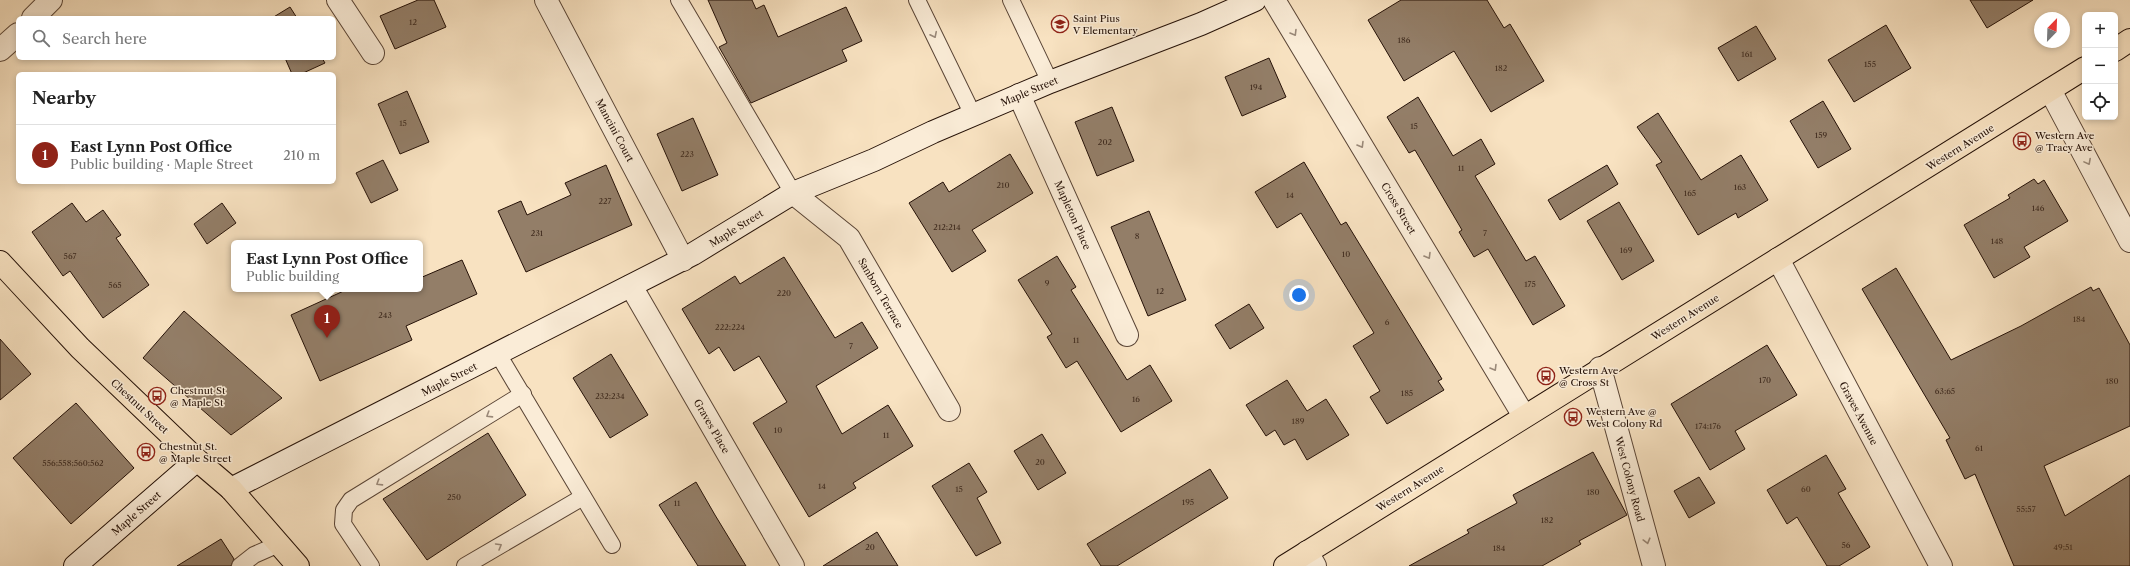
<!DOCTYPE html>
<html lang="en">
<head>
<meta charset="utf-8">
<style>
	:root { --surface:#fff; --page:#f6f6f6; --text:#222; --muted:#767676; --line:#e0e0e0; --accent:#8f2418 }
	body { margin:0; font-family:"Libre Caslon Text",serif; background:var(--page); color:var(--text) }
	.controls { position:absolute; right:12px; top:12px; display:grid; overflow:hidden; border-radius:6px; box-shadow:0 2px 6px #0003 }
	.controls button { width:36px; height:36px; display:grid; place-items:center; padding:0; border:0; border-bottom:1px solid var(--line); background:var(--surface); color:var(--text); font:20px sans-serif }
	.compass { position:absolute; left:2034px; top:12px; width:36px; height:36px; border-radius:50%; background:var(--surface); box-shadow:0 2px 6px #0003; rotate:23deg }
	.you { position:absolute; left:1299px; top:295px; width:14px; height:14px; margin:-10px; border:3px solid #fff; border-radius:50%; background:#1a73e8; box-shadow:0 0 0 6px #1a73e833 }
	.badge { display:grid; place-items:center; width:26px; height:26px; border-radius:50%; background:var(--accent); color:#fff; font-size:13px; font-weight:700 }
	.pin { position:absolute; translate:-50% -33px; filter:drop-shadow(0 1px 2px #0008) }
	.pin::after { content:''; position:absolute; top:21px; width:14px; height:12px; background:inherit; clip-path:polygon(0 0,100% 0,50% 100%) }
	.popup { position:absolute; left:231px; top:240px; width:192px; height:52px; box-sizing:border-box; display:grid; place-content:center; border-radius:6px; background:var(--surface); filter:drop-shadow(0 1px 3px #0005); font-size:13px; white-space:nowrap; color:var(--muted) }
	.popup b { font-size:15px; color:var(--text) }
	.popup::after { content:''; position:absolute; left:50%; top:100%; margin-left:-8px; border:8px solid transparent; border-top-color:var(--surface) }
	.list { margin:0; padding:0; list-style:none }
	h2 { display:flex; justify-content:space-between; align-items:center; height:52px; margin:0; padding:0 16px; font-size:17px }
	h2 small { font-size:13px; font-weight:400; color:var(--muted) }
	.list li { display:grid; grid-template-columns:26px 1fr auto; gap:12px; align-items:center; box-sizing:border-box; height:60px; padding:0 16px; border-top:1px solid var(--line) }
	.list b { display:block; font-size:15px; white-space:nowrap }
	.list p { margin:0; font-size:13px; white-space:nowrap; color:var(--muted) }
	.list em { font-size:13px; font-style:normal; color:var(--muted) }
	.icon { flex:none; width:22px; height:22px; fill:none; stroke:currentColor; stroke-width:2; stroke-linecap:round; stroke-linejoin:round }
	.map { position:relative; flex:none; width:2130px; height:566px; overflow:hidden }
	.search { position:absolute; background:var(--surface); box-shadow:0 2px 6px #0003; left:16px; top:16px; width:320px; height:44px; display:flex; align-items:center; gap:10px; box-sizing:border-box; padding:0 14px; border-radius:6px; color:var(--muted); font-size:15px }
	.panel { position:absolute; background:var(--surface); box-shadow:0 2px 6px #0003; left:16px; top:72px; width:320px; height:112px; border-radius:6px }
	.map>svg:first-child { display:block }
</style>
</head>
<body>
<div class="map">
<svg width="2130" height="566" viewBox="0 0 2130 566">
	<rect width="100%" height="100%" fill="#f8e2c1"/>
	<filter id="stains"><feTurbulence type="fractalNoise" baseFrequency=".005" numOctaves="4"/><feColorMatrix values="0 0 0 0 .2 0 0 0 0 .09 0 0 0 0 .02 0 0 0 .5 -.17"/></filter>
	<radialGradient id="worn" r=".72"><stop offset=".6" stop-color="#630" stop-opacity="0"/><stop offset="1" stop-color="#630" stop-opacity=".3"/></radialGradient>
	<!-- building -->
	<g fill="#937e68" stroke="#251107">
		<polygon points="418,0 434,0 446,27 395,49 380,16"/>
		<polygon points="708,0 752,0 756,9 764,5 778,37 846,7 862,41 842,50 847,61 751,103 719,47 727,43"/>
		<polygon points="1401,0 1487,0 1504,28 1510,24 1544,81 1491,112 1454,51 1404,81 1368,20"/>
		<polygon points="1970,0 2033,0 1987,28"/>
		<polygon points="290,7 297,18 272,18"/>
		<polygon points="1886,25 1911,68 1854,102 1828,60"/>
		<polygon points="1756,26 1776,59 1738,81 1718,48"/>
		<polygon points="285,58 322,58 325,63 301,74 292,74"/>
		<polygon points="1269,58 1286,97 1242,116 1225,77"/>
		<polygon points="407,91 429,142 400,154 378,104"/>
		<polygon points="1418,97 1453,156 1481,139 1495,164 1475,176 1526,261 1535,256 1565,306 1533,325 1488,249 1474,257 1459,232 1462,230 1415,150 1409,153 1387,117"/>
		<polygon points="1823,101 1851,149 1818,168 1790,121"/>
		<polygon points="1112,107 1134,161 1097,176 1075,122"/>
		<polygon points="1658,113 1701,180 1741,155 1768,200 1738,218 1736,213 1698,235 1656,165 1662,162 1637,127"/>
		<polygon points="693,118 718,175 682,191 657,134"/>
		<polygon points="1010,154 1033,193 972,230 986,251 952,272 909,203 943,182 949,192"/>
		<polygon points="383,160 398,190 371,203 356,173"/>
		<polygon points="1304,162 1341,225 1346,222 1442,379 1438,381 1444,390 1387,424 1370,397 1380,391 1353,346 1374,333 1301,213 1277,228 1255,192"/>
		<polygon points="606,165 632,225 526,272 498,211 521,201 527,215 571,195 565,183"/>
		<polygon points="1607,165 1618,184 1560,220 1548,200"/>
		<polygon points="2034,179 2038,184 2044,180 2068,221 2024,247 2030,257 1994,278 1964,225 2010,198 2008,195"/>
		<polygon points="1619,202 1654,261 1622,280 1587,221"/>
		<polygon points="72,203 86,222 103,210 121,235 116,238 149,285 103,318 70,271 63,276 32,232"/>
		<polygon points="222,203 236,223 207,244 194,224"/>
		<polygon points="1149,211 1186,300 1148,316 1111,227"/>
		<polygon points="1057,256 1076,287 1071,290 1127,380 1150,365 1172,401 1121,432 1077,361 1066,368 1047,337 1052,334 1018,280"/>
		<polygon points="784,257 835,338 862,322 878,348 816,386 842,434 888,405 913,446 853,483 856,488 809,517 753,423 787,402 759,356 734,371 719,347 709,354 682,309 735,276 740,284"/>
		<polygon points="462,260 477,294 406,326 412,340 320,381 291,315 348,289 420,289 420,278"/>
		<polygon points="1896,268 1951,360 2021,326 2091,287 2093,291 2099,288 2130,345 2130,426 2044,466 2065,516 2130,475 2130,566 2014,566 1975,474 1965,479 1946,440 1950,438 1862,289"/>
		<polygon points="1249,304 1264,328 1230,349 1215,325"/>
		<polygon points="184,311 282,398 231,435 143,358"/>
		<polygon points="0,339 31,374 0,400"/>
		<polygon points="1767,345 1797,395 1735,431 1745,449 1710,470 1671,404"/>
		<polygon points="611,354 648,415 610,438 573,378"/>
		<polygon points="1287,380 1307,411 1326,399 1349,435 1307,460 1295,439 1284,445 1275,430 1266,436 1246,405"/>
		<polygon points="76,403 134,468 71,524 13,458"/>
		<polygon points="488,433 526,495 427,560 383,499"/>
		<polygon points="1042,434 1066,473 1038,490 1014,451"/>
		<polygon points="1593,452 1627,515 1579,541 1581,544 1542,566 1409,566 1469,533 1467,530 1517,503 1513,495"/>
		<polygon points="1826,455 1846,489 1838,493 1870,547 1839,566 1827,566 1797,517 1787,524 1767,490"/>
		<polygon points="969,463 987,492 977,498 1001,543 976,556 932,486"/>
		<polygon points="1210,469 1228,498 1117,566 1101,566 1087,544"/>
		<polygon points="1699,477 1715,503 1689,518 1674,491"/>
		<polygon points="696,482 715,515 746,566 698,566 659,505"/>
		<polygon points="877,532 898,566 823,566"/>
		<polygon points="221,539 234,559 231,566 177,566"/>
	</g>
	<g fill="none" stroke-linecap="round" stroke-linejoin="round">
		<defs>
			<g id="lane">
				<polyline points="679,0 793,193"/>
				<polyline points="917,0 973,115"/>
				<polyline points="1011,0 1050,82"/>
				<polyline points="498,354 612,545"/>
				<polyline points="240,566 254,555 279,544"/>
				<polyline points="371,566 343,524 344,510 351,500 523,394"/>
				<polyline points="465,566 583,497"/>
			</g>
			<g id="street">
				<polyline points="338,0 373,53"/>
				<polyline points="546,0 683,260"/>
				<polyline points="1274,0 1524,416"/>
				<polyline points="33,18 51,0"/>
				<polyline points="0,50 18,34"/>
				<polyline points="2050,90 2130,241"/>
				<polyline points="1019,95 1127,335"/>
				<polyline points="793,193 849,238 949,410"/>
				<polyline points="1778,259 1941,566"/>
				<polyline points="631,286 793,566"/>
				<polyline points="1600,368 1654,566"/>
				<polyline points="1307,552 1315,566"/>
			</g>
			<g id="secondary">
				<polyline points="231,489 693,254 793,193 874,160 933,132 1050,82 1201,24 1255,0"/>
				<polyline points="75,566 197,460"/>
			</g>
			<g id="primary">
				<polyline points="2115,50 2130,40"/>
				<polyline points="0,262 80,348 197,460 231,489 298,566"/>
				<polyline points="1285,566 2085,68"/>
			</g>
		</defs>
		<!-- lane casing -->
		<use href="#lane" stroke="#5a4536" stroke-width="18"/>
		<!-- street casing -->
		<use href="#street" stroke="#5a4536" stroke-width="24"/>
		<!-- secondary casing -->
		<use href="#secondary" stroke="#251107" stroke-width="24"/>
		<!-- primary casing -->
		<use href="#primary" stroke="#251107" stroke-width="24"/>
		<!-- lane -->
		<use href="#lane" stroke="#faecd7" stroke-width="16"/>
		<!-- street -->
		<use href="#street" stroke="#faecd7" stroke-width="22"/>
		<!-- secondary -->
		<use href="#secondary" stroke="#faecd7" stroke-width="22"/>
		<!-- primary -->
		<use href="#primary" stroke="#f8e2c1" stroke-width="22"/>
	</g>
	<!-- one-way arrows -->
	<defs><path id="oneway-chevron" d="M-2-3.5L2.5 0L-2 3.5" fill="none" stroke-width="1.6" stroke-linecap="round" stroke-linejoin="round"/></defs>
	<g stroke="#9a8979">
		<use href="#oneway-chevron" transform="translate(1294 33) rotate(59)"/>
		<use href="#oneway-chevron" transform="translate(934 35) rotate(64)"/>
		<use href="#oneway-chevron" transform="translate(1361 145) rotate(59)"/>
		<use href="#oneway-chevron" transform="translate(2088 162) rotate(62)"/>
		<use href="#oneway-chevron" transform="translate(1428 256) rotate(59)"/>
		<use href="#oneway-chevron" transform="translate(1494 368) rotate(59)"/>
		<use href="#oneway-chevron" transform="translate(489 415) rotate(148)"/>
		<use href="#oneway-chevron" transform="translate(379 483) rotate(148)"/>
		<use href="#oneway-chevron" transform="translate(1647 541) rotate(75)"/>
		<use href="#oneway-chevron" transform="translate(499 546) rotate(-30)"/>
	</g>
	<!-- icons -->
	<defs>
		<symbol id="school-ring" viewBox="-11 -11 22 22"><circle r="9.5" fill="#faecd7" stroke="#8f2418" stroke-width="1.5"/><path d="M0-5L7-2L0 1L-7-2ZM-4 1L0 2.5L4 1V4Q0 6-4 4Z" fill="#8f2418"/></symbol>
		<symbol id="bus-ring" viewBox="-11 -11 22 22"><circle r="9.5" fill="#faecd7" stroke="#8f2418" stroke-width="1.5"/><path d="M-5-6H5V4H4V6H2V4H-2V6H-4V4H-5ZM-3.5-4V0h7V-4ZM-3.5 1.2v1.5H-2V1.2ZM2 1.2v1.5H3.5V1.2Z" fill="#8f2418"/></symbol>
	</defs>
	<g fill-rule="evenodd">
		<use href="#school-ring" x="1050" y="14" width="20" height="20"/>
		<use href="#bus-ring" x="2012" y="131" width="20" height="20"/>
		<use href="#bus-ring" x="1536" y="366" width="20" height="20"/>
		<use href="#bus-ring" x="147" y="386" width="20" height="20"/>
		<use href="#bus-ring" x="1563" y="407" width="20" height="20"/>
		<use href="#bus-ring" x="136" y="442" width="20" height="20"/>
	</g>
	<g text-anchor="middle" stroke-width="3" stroke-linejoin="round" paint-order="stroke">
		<!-- number labels -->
		<g font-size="8" fill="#402c1f">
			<text x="413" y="25">12</text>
			<text x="1404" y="43">186</text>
			<text x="1747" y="57">161</text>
			<text x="1870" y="67">155</text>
			<text x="1501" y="71">182</text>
			<text x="1256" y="90">194</text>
			<text x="403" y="126">15</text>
			<text x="1414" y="129">15</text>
			<text x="1821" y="138">159</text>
			<text x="1105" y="145">202</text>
			<text x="687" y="157">223</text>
			<text x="1461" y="171">11</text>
			<text x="1003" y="188">210</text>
			<text x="1740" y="190">163</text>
			<text x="1690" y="196">165</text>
			<text x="1290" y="198">14</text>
			<text x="605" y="204">227</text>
			<text x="2038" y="211">146</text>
			<text x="947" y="230">212;214</text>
			<text x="537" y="236">231</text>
			<text x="1485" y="236">7</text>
			<text x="1137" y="239">8</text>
			<text x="1997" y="244">148</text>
			<text x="1626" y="253">169</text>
			<text x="1346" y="257">10</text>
			<text x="70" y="259">567</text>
			<text x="1047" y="286">9</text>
			<text x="1530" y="287">175</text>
			<text x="115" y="288">565</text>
			<text x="1160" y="294">12</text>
			<text x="784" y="296">220</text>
			<text x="385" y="318">243</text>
			<text x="2079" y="322">184</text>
			<text x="1387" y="325">6</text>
			<text x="730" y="330">222;224</text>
			<text x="1076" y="343">11</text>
			<text x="851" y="349">7</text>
			<text x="1765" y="383">170</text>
			<text x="2112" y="384">180</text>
			<text x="1945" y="394">63;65</text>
			<text x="1407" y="396">185</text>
			<text x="610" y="399">232;234</text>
			<text x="1136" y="402">16</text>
			<text x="1298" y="424">189</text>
			<text x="1708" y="429">174;176</text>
			<text x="778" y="433">10</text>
			<text x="886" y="438">11</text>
			<text x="1979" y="451">61</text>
			<text x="1040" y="465">20</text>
			<text x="73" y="466">556;558;560;562</text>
			<text x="822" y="489">14</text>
			<text x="959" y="492">15</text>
			<text x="1806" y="492">60</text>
			<text x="1593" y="495">180</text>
			<text x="454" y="500">250</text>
			<text x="1188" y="505">195</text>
			<text x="677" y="506">11</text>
			<text x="2026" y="512">55;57</text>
			<text x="1547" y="523">182</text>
			<text x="1846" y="548">56</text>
			<text x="870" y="550">20</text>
			<text x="2063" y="550">49;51</text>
			<text x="1499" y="551">184</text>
		</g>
		<!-- poi labels -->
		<g font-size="10" fill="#251107" stroke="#faecd7" text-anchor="start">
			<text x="1073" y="22">Saint Pius<tspan x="1073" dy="12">V Elementary</tspan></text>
			<text x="2035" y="139">Western Ave<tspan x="2035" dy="12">@ Tracy Ave</tspan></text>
			<text x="1559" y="374">Western Ave<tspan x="1559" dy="12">@ Cross St</tspan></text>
			<text x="170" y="394">Chestnut St<tspan x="170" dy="12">@ Maple St</tspan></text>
			<text x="1586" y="415">Western Ave @<tspan x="1586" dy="12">West Colony Rd</tspan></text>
			<text x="159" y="450">Chestnut St.<tspan x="159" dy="12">@ Maple Street</tspan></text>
		</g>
		<!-- street labels -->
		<g font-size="10" fill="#251107" stroke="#faecd7">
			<text transform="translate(1029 91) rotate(-23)" y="4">Maple Street</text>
			<text transform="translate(615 130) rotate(62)" y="4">Mancini Court</text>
			<text transform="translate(1960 147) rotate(-32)" y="4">Western Avenue</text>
			<text transform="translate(1399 208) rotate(59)" y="4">Cross Street</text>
			<text transform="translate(1073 215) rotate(66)" y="4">Mapleton Place</text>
			<text transform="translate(736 228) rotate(-32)" y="4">Maple Street</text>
			<text transform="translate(881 293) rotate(60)" y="4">Sanborn Terrace</text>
			<text transform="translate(1685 317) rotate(-32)" y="4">Western Avenue</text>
			<text transform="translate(449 379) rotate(-27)" y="4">Maple Street</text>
			<text transform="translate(140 406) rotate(43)" y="4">Chestnut Street</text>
			<text transform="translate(1859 413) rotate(62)" y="4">Graves Avenue</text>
			<text transform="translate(712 426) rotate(60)" y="4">Graves Place</text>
			<text transform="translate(1630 479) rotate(75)" y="4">West Colony Road</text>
			<text transform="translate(1410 488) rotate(-32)" y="4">Western Avenue</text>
			<text transform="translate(136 513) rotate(-41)" y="4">Maple Street</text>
		</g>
	</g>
	<rect width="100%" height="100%" filter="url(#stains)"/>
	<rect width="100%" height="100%" fill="url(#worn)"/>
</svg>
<div class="controls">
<button>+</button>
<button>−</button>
<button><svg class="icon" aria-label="locate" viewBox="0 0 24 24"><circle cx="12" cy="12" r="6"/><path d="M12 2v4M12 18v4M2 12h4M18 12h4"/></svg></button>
</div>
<svg class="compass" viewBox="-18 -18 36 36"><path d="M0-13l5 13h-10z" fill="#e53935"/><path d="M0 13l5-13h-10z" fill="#767676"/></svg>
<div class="you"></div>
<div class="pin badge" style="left:327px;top:338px">1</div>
<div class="popup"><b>East Lynn Post Office</b>Public building</div>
<div class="search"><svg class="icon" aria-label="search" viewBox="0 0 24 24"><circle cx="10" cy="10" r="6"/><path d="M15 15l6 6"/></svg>Search here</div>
<section class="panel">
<h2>Nearby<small></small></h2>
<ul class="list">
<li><span class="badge">1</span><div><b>East Lynn Post Office</b><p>Public building · Maple Street</p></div><em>210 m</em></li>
</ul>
</section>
</div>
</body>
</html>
